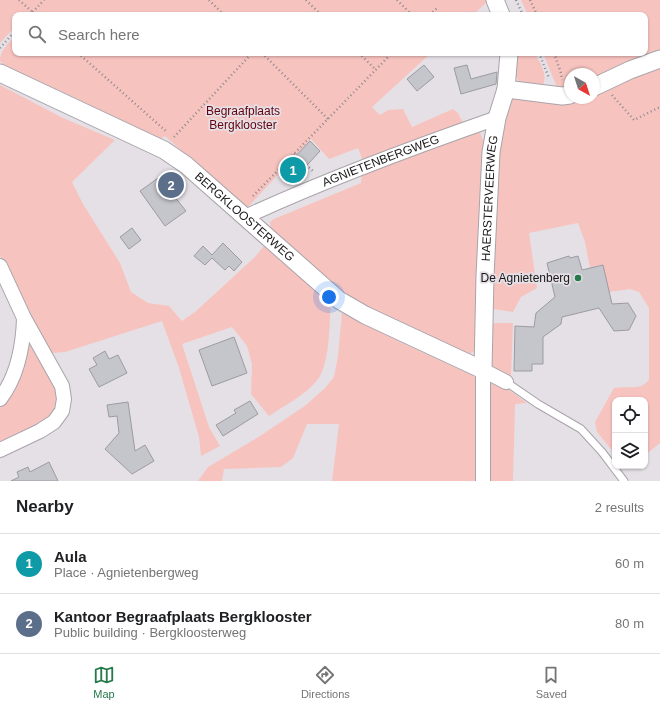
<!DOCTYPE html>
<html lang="en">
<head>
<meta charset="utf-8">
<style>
	:root { --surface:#fff; --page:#f2f2f2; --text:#202124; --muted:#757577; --line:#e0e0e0; --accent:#25794b }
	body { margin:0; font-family:Arial,sans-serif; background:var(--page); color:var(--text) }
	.controls { position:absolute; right:12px; bottom:12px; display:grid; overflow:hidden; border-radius:8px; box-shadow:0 1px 3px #0004 }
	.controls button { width:36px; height:36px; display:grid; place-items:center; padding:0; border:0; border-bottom:1px solid var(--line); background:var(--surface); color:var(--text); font:20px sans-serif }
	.compass { position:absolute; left:564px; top:68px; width:36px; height:36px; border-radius:50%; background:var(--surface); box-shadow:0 1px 3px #0004; rotate:141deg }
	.you { position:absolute; left:329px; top:297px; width:14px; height:14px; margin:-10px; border:3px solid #fff; border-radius:50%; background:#1a73e8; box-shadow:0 0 0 6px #1a73e833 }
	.badge { display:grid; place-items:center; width:26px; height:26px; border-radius:50%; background:var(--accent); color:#fff; font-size:13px; font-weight:700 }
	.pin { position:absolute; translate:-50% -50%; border:2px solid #fff; box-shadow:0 1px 4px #0006 }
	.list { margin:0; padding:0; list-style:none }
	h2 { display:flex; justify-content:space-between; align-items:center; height:52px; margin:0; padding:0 16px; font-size:17px }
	h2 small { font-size:13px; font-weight:400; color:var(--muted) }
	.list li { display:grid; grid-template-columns:26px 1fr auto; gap:12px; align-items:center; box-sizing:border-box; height:60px; padding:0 16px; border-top:1px solid var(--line) }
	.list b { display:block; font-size:15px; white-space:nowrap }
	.list p { margin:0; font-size:13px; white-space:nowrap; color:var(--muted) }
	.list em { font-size:13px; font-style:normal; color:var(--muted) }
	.icon { flex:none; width:22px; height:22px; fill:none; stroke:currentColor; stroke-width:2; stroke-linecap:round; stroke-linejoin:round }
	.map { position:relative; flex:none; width:660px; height:481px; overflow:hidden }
	.search { position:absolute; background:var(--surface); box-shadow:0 1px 3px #0004; left:12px; right:12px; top:12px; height:44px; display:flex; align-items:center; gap:10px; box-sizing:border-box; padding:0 14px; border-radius:8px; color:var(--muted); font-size:15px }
	.sheet { height:172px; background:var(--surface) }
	nav { display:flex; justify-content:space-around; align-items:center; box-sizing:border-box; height:56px; border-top:1px solid var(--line); background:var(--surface); font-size:11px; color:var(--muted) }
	nav a { display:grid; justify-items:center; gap:2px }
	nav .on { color:var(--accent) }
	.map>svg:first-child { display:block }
</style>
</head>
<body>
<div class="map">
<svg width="660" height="481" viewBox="0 0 660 481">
	<rect width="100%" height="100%" fill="#e5e0e6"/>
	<!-- green -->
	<g fill="#f7c3bf">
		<polygon points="0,0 488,0 488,1 473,15 31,15 28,13 26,15 15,15 15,27 0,43"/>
		<polygon points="521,0 660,0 660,51 594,79 594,74 570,74 570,88 559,89 556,85 543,53 645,53 645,15 528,15"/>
		<path d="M 15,36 L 15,53 L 431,53 L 372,107 L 380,115 L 388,110 L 403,109 L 412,127 L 453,109 L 458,113 L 463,123 L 363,161 L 358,148 L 329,159 L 311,139 L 248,207 L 239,202 L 165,136 L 159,140 L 78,99 L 4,66 L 0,61 C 0,50 8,44 15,36 Z"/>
		<path d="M 513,53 L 535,53 C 540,64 549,75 542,87 C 538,87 530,88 526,86 C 514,82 512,64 513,53 Z"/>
		<path d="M 660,65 L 660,443 L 645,455 L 645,400 L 615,400 L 615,454 L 597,432 L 595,422 L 614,388 C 627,385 642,392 649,379 L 649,308 L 639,292 L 630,289 L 609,292 L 599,265 L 590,268 L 585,242 L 578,223 L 529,233 L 537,288 L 521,297 L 513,312 L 493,309 L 489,304 L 495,177 L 508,101 L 516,96 L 577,99 L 580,98 L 594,98 L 594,92 Z"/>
		<path d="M 0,85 L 63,118 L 115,140 L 72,182 L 83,204 L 120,263 L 131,292 L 148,303 L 169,306 L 182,321 L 195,312 L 255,257 L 264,246 L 331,304 C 329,324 330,363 318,379 C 306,395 285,405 269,416 L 251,394 L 252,364 L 247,346 L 232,327 L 182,344 L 209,427 L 220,446 L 201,456 L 199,437 L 179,368 L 162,321 L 65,352 L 51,353 L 26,308 L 0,256 Z"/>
		<polygon points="475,131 480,133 485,145 477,350 465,356 347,297 271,231 270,222 274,219 361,183 362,172"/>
		<polygon points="342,313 398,341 478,378 478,481 332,481 339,424 307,424 293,458 281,467 224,469 222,481 198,481 208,467 260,436 306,405 325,388 334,377 338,356"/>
		<polygon points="496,323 513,323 511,378 489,365 492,324"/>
		<polygon points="29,341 54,380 59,405 46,423 0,446 0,408 3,405"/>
		<path d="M 491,384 C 503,383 518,397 527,403 L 515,404 L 513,481 L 488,481 L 488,387 Z"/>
	</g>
	<!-- building -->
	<g fill="#c5c5cc" stroke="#9b9ba2">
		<polygon points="424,65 434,77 417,91 407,79"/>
		<polygon points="467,65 471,79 497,72 496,84 461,94 454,68"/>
		<polygon points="310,141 320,151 296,177 287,165"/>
		<polygon points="168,171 182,191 174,196 186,211 165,226 140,191"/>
		<polygon points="132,228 141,240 129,249 120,237"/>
		<polygon points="223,243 242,262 234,271 229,266 225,270 212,258 205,265 194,256 203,246 212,255"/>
		<polygon points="569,256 570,258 578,256 582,270 603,265 612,304 628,303 636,316 629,330 614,331 599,308 562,317 561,324 543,337 543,364 532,364 532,371 514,371 515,326 534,327 536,313 555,297 547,263"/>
		<polygon points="234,337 247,373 212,386 199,350"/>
		<polygon points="105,351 109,359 118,355 127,373 99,387 89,369 97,365 93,358"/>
		<polygon points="250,401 258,414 223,436 216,425 236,413 234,410"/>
		<polygon points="128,402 135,451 145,445 154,461 132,474 105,449 119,433 117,416 109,417 107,405"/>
		<polygon points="49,462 58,481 11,481 19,477 17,472 28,467 30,472"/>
	</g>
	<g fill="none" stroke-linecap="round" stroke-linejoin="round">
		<defs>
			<polyline id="service" points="506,382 538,404 581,429 602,452 624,481"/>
			<g id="minor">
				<path id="s1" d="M 245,217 C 327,179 411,148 497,118"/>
				<polyline points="0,266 24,318 62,386 64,399 62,411 54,422 40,431 0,450"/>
				<path d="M 0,399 C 17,377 23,346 24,319"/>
				<polyline points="483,481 483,370 506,382"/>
			</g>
			<g id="tertiary">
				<polyline points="495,0 501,15"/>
				<path id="s2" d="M 0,73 L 164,150 L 186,165 L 339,300 L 365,315 L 483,370 L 485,276 L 491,152 L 497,118 L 506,89 L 509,53"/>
				<polyline points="594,87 630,70 660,59"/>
				<polyline points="506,89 562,96 570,95"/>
			</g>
		</defs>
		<!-- service casing -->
		<use href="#service" stroke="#a8a4aa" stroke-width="9"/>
		<!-- minor casing -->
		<use href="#minor" stroke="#a8a4aa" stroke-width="16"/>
		<!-- tertiary casing -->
		<use href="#tertiary" stroke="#a8a4aa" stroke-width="19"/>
		<!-- path -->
		<g stroke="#8e8a8f" stroke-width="2.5" stroke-dasharray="1 3" stroke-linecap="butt">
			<polyline points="19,0 36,15"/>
			<polyline points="209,0 224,15"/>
			<polyline points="306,0 321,15"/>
			<polyline points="397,0 412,15"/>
			<polyline points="516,0 523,15"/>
			<polyline points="530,0 537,15"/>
			<polyline points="30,15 44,0"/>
			<polyline points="430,15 438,7"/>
			<polyline points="0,48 15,31"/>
			<polyline points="78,53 167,132"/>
			<polyline points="262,53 328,119"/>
			<polyline points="359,53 376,70"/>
			<polyline points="539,53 549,78"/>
			<polyline points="554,53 561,73 562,80"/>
			<polyline points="612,95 634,120 660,107"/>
			<polyline points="174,137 252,53"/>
			<polyline points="294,154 313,171"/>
			<polyline points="253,196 392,53"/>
		</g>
		<!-- service -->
		<use href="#service" stroke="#fff" stroke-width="7"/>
		<!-- minor -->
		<use href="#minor" stroke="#fff" stroke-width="14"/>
		<!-- tertiary -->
		<use href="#tertiary" stroke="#fff" stroke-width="17"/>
	</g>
	<!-- markers -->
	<circle fill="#25794b" stroke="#e5e0e6" stroke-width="1.5" cx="578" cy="278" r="4"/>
	<g text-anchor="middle" stroke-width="3.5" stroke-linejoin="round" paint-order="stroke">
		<!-- park labels -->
		<g font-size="12" fill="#63020e" stroke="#e5e0e6">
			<text x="243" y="115">Begraafplaats<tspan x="243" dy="14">Bergklooster</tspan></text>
		</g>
		<!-- street labels -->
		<g font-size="12" fill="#1a181a" stroke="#e5e0e6">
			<text dy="4" stroke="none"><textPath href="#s1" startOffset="147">AGNIETENBERGWEG</textPath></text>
			<text dy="4" stroke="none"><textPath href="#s2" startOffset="744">HAERSTERVEERWEG</textPath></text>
			<text dy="4" stroke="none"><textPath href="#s2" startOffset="286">BERGKLOOSTERWEG</textPath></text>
		</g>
		<!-- poi labels -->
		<g font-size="12" fill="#1a181a" stroke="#e5e0e6" text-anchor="end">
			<text x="570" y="282">De Agnietenberg</text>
		</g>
	</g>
</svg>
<div class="controls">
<button><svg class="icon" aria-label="locate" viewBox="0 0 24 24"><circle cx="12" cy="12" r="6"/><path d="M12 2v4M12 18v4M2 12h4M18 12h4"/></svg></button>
<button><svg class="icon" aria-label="layers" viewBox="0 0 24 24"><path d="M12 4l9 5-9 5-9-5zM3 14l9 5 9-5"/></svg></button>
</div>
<svg class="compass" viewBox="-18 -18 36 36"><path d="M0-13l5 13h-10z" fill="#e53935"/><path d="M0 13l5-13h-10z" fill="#757577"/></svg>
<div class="you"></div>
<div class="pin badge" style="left:293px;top:170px;background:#0f9aa8">1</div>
<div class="pin badge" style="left:171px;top:185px;background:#5c6f8a">2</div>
<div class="search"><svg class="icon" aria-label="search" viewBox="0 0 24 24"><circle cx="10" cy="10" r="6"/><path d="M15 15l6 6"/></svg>Search here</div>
</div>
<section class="sheet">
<h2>Nearby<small>2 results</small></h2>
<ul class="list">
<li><span class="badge" style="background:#0f9aa8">1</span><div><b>Aula</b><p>Place · Agnietenbergweg</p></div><em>60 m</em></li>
<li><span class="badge" style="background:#5c6f8a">2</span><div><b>Kantoor Begraafplaats Bergklooster</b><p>Public building · Bergkloosterweg</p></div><em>80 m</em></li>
</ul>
</section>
<nav>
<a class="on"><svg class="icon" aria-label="map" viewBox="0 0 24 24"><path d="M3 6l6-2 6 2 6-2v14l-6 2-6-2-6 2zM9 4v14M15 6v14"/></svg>Map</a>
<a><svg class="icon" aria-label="directions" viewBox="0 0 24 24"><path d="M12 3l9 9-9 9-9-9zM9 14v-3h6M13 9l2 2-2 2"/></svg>Directions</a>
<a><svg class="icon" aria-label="saved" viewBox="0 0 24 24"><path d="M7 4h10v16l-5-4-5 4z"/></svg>Saved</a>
</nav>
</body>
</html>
